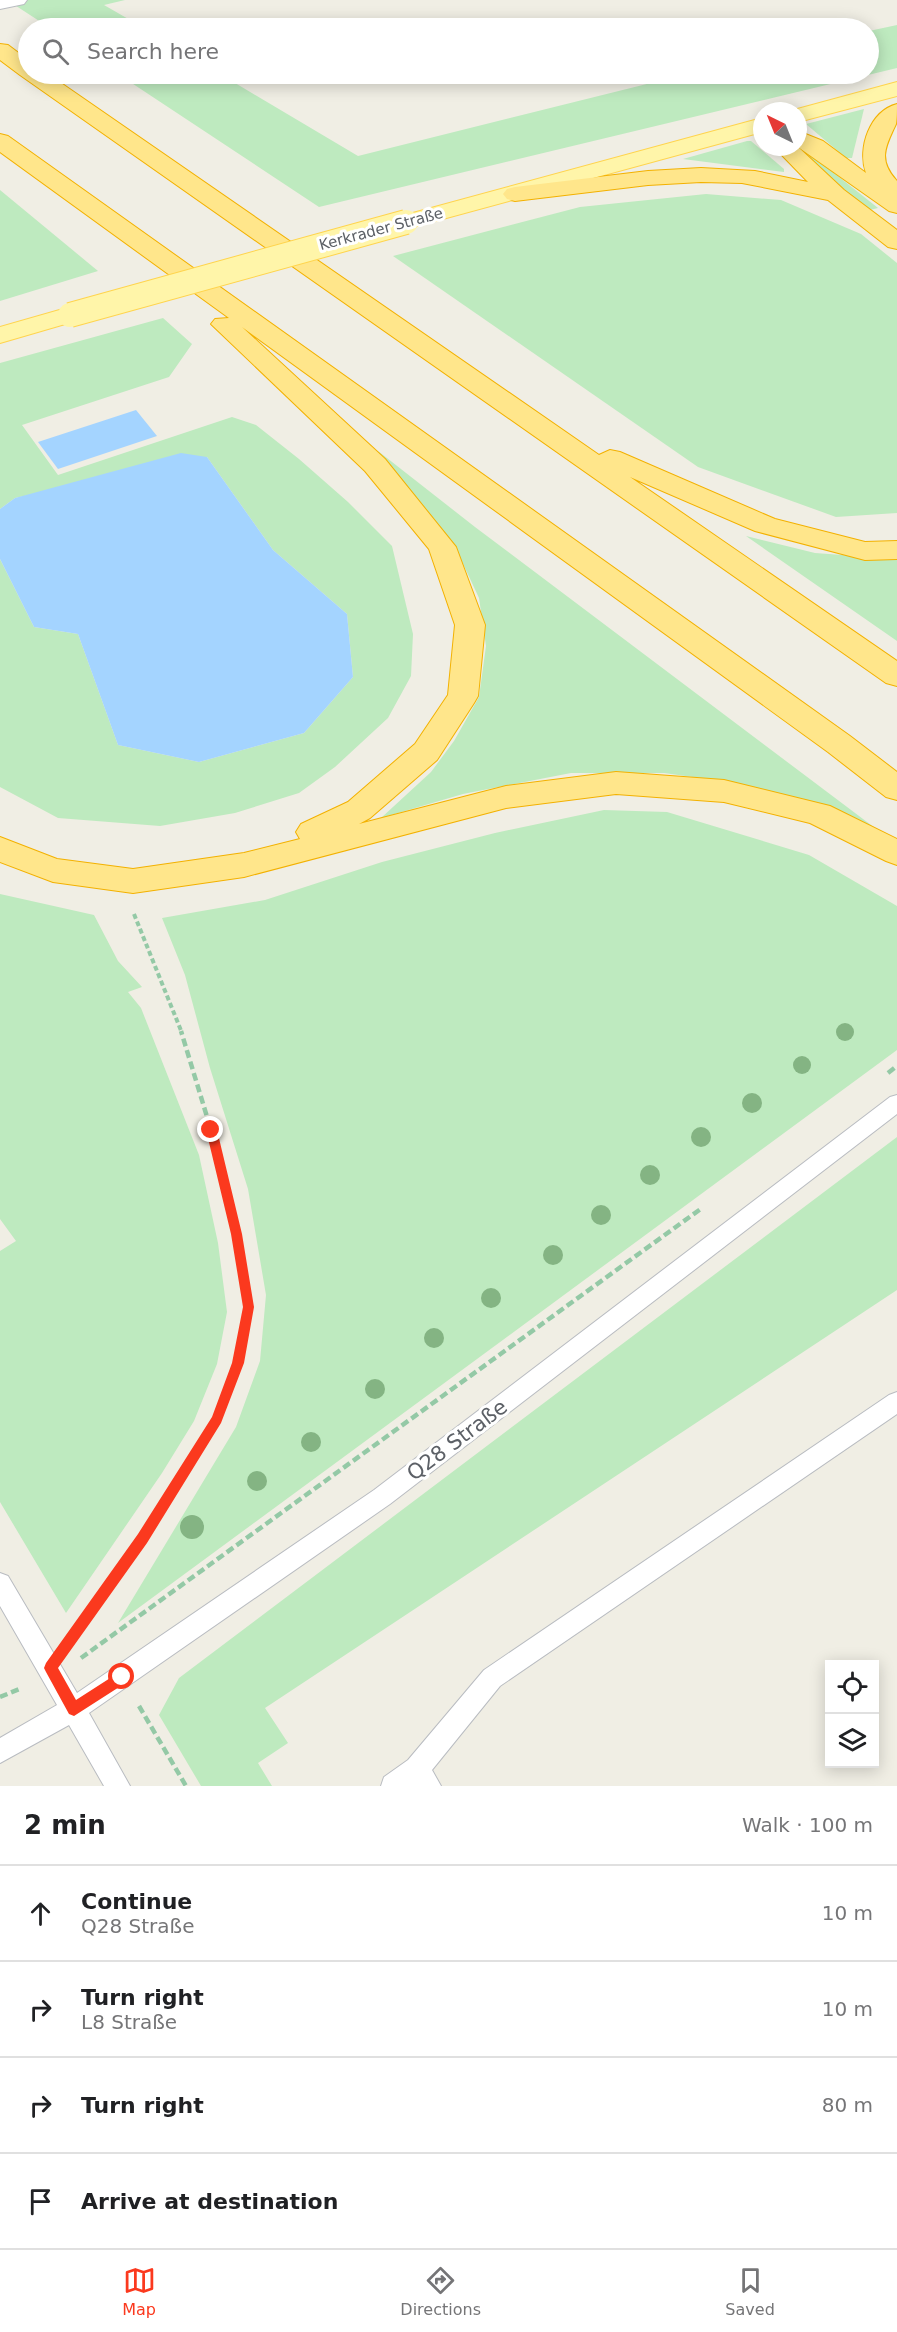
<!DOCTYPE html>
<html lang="en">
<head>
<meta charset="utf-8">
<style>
	:root { --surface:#fff; --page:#f2f2f2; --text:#202124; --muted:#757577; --line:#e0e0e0; --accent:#fb391e }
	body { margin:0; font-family:"DejaVu Sans",sans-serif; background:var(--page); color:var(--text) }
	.controls { position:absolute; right:18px; bottom:18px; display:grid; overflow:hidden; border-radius:0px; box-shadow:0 3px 15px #0003 }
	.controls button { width:54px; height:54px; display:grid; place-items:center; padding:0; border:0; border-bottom:2px solid var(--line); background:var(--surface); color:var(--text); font:30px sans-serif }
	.compass { position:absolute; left:753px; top:102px; width:54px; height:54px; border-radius:50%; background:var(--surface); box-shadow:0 3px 15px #0003; rotate:317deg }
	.stop { position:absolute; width:18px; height:18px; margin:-14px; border:4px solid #fb391e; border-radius:50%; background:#fff }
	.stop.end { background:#fb391e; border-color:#fff; box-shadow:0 2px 6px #0008 }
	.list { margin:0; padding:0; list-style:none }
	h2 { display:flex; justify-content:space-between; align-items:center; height:78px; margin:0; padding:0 24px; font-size:26px }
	h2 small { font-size:20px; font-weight:400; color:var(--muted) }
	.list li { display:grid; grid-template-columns:39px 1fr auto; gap:18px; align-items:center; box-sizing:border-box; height:96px; padding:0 24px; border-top:2px solid var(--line) }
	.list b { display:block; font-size:22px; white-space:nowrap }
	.list p { margin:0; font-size:20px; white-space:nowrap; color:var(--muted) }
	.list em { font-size:20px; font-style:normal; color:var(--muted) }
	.icon { flex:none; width:33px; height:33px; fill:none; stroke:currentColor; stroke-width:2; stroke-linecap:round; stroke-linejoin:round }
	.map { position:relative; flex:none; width:897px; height:1786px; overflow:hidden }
	.search { position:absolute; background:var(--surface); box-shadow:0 3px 15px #0003; left:18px; right:18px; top:18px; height:66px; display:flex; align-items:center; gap:15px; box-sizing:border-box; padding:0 21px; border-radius:33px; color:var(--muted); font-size:22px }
	.sheet { height:462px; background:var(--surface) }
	nav { display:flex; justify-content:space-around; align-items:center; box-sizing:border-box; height:84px; border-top:2px solid var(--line); background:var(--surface); font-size:16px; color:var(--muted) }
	nav a { display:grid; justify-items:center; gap:3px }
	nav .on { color:var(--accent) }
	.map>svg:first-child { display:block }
</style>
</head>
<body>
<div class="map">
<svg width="897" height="1786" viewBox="0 0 897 1786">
	<rect width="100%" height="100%" fill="#f0eee4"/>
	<!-- green -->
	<g fill="#beeabf">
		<polygon points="7,0 125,0 104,5 144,28 50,28"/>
		<polygon points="897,25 897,68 319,207 118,74 220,74 358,156 687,74 868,74 869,31"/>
		<polygon points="864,109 852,158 846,158 806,124"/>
		<polygon points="747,141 751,141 784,169 784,172 683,159"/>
		<polygon points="801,149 809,153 878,208 870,210 839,188 797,150"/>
		<polygon points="0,190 98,271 0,301"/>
		<polygon points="706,194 781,200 861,234 897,263 897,513 836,517 698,467 393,256 580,207"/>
		<polygon points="163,318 192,344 169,377 22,425 58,475 232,417 256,425 299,459 348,502 392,546 413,634 411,676 388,718 335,767 299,793 235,813 160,826 58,818 0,787 0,559 34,627 78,634 118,745 199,762 304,733 353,677 347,614 273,550 207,457 15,498 0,509 0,363"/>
		<polygon points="378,451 475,527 875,828 721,781 664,773 571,773 463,794 381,818 431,772 454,741 479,697 486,646 479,598 458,553 383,463"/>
		<polygon points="746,536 815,553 897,559 897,641"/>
		<polygon points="604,810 667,812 809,855 897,906 897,1050 118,1623 236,1427 260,1361 266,1295 248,1189 210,1068 185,975 162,918 265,900 382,862 495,833"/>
		<polygon points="0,894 94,915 118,961 142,987 128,992 141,1008 199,1155 218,1243 227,1312 217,1364 194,1421 162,1473 66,1613 0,1502 0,1251 16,1241 0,1219"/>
		<polygon points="897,1137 897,1290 265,1708 288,1743 258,1763 272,1786 201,1786 159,1715 179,1678"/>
	</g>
	<!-- water -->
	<g fill="#a4d4ff">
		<polygon points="136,410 157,436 58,469 38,442"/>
		<polygon points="181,453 207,457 273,550 347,614 353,677 304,733 199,762 118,745 78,634 34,627 0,559 0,509 15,498"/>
	</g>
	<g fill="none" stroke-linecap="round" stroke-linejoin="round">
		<defs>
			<g id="service">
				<polygon points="897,1095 897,1114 390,1504 89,1713 130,1786 104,1786 69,1725 0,1763 0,1738 57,1705 0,1606 0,1573 8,1576 77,1693 374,1490 890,1097"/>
				<polygon points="897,1392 897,1414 500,1686 432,1770 441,1786 381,1786 384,1777 408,1760 484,1670 889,1395"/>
			</g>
			<polygon id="minor" points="0,0 27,0 24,4 0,9"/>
			<g id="primary">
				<polygon points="897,82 897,96 798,122 798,111 790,111"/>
				<polygon points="762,118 762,132 406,229 398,227 394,222 398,217"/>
				<polygon points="70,307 79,310 83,315 79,320 0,343 0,327"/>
			</g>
			<g id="motorway">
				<polygon points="0,44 8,45 28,60 28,74 48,74 599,455 610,450 620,452 775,519 865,542 897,541 897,559 865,560 755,531 630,477 897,661 897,686 886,683 20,75 0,60"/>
				<path d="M 897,104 C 897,110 897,119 896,124 C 886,146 877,159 897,181 L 897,213 L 889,211 L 798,147 L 798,131 L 823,141 L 866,173 C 857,148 870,111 897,104 Z"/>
				<polygon points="0,134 8,136 850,736 897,772 897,800 886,797 828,752 242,327 385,459 456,547 485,625 478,696 474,703 437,760 370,818 359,824 506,786 616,772 724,780 830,806 897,839 897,865 886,861 810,823 724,802 616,794 506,808 244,877 133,893 53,882 0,862 0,837 57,859 133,869 244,853 300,839 296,832 301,824 348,802 415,744 448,695 455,625 429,549 365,471 211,324 215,319 229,318 0,152"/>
				<polygon points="774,147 798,147 844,190 897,230 897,249 888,247 828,200 742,183 701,182 648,185 515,201 507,199 503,194 507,189 515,187 648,171 701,168 755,171 808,182"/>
			</g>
		</defs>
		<!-- service casing -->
		<use href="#service" stroke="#b9bcc1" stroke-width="2"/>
		<!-- minor casing -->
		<use href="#minor" stroke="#b9bcc1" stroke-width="2"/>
		<!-- primary casing -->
		<use href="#primary" stroke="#ffd44d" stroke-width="2"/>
		<!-- motorway casing -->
		<use href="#motorway" stroke="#f3b100" stroke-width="2"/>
		<!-- path-far1 -->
		<polyline stroke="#94c9a6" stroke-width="4" stroke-dasharray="5 3" stroke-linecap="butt" points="134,914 182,1033"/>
		<!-- path -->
		<g stroke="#94c9a6" stroke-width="4.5" stroke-dasharray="8 4" stroke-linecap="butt">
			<polyline points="888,1073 897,1066"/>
			<polyline points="72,1638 142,1539 217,1420 238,1363 248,1307 236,1234 211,1130 181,1031"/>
			<polyline points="81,1658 702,1208"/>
			<polyline points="0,1697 22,1688"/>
			<polyline points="139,1706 186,1786"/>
		</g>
		<!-- service -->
		<use href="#service" fill="#fff" fill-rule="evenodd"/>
		<!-- minor -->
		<use href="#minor" fill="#fff" fill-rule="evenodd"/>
		<!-- primary -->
		<use href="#primary" fill="#fff5a9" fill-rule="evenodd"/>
		<!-- motorway -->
		<use href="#motorway" fill="#ffe68b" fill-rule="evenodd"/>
		<defs>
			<polyline id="primary-bridge" points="70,315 406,222"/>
		</defs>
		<!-- primary-bridge casing -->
		<use href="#primary-bridge" stroke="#ffd44d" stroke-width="26" stroke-linecap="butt"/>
		<!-- primary-bridge -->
		<use href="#primary-bridge" stroke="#fff5a9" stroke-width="24"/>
	</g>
	<!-- trees -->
	<g fill="#84b483">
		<circle cx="845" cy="1032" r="9"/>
		<circle cx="802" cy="1065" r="9"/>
		<circle cx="752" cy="1103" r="10"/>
		<circle cx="701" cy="1137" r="10"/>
		<circle cx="650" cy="1175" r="10"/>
		<circle cx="601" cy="1215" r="10"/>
		<circle cx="553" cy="1255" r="10"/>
		<circle cx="491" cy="1298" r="10"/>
		<circle cx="434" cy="1338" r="10"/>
		<circle cx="375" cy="1389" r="10"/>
		<circle cx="311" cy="1442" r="10"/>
		<circle cx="257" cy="1481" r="10"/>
		<circle cx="192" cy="1527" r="12"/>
	</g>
	<!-- route -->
	<polygon fill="#fb391e" points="211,1126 217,1130 242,1234 254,1307 244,1363 221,1423 147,1543 58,1668 76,1700 118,1673 122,1671 127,1673 129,1677 127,1682 74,1716 69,1714 46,1672 44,1668 46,1663 138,1534 212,1417 232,1363 243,1307 231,1234 206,1130"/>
	<g text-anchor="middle" stroke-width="6" stroke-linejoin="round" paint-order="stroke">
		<!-- far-street labels -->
		<g font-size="15" fill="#5c6066" stroke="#fff">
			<text transform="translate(381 229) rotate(-15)" y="5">Kerkrader Straße</text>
		</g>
		<!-- near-street labels -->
		<g font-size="21" fill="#5c6066" stroke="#fff">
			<text transform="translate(457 1440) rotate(-37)" y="7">Q28 Straße</text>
		</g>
	</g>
</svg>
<div class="controls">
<button><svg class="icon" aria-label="locate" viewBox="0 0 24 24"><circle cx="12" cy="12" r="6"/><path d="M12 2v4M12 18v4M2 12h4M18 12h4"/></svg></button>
<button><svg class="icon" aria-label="layers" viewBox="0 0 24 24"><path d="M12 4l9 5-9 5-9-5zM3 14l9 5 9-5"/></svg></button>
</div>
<svg class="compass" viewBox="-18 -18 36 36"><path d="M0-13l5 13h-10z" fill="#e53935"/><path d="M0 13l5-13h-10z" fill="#757577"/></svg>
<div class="stop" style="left:122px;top:1677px"></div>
<div class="stop end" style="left:211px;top:1130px"></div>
<div class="search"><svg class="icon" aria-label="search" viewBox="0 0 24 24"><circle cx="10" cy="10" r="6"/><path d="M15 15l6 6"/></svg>Search here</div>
</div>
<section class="sheet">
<h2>2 min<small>Walk · 100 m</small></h2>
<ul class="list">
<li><svg class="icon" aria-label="ahead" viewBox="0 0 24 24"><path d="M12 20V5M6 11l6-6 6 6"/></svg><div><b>Continue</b><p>Q28 Straße</p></div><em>10 m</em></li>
<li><svg class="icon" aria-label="right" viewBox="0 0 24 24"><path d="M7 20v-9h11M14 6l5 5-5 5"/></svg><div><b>Turn right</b><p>L8 Straße</p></div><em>10 m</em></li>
<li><svg class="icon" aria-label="right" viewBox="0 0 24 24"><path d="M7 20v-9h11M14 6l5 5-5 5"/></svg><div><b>Turn right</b></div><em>80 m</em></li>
<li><svg class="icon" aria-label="arrive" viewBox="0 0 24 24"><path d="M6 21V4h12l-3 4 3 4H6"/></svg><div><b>Arrive at destination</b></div></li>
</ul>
</section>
<nav>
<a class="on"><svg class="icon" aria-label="map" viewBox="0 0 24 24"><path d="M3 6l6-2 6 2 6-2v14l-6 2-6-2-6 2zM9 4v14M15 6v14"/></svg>Map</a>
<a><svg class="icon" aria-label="directions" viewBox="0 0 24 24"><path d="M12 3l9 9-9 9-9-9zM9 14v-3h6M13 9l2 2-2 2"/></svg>Directions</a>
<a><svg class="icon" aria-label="saved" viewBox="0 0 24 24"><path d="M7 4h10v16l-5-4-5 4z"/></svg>Saved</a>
</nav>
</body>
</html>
